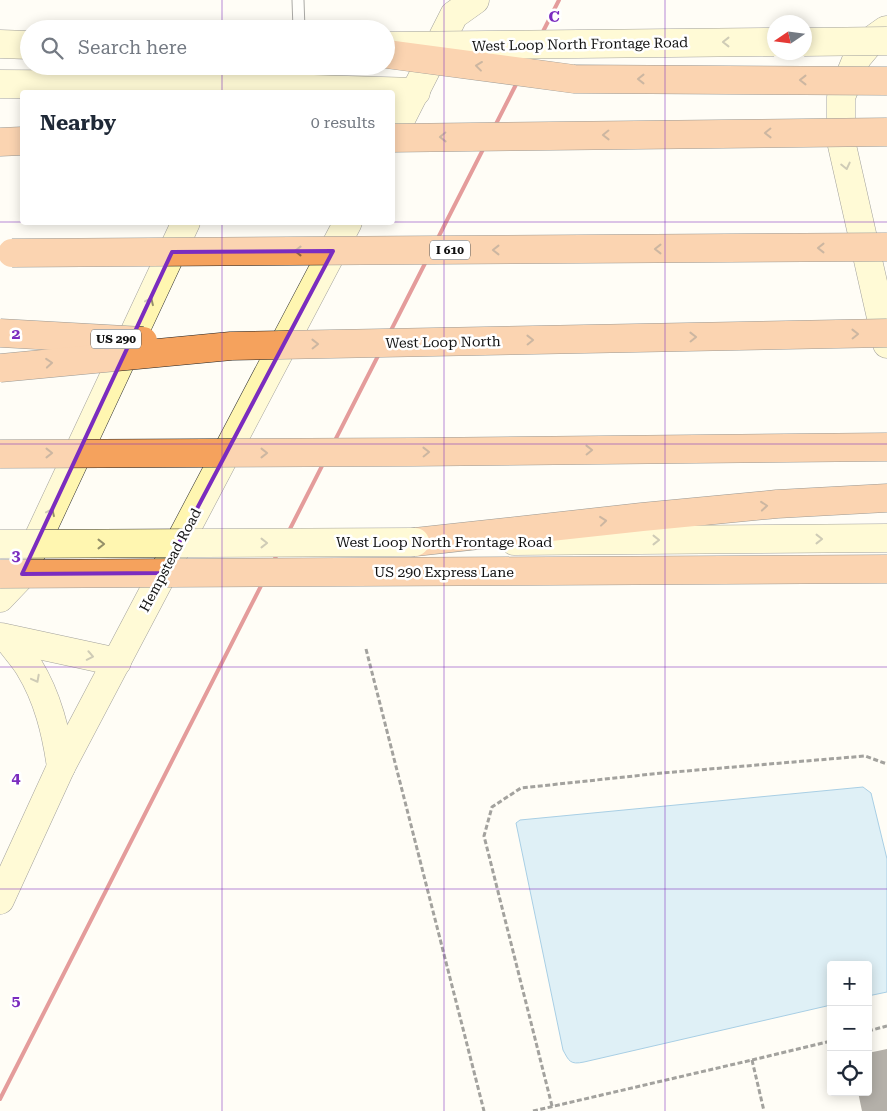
<!DOCTYPE html>
<html lang="en">
<head>
<meta charset="utf-8">
<style>
	:root { --surface:#fff; --page:#f6f6f7; --text:#1f2937; --muted:#747a83; --line:#e0e1e3 }
	body { margin:0; font-family:"Roboto Serif",serif; background:var(--page); color:var(--text) }
	.controls { position:absolute; right:15px; bottom:15px; display:grid; overflow:hidden; border-radius:5px; box-shadow:0 2px 12px #0003 }
	.controls button { width:45px; height:45px; display:grid; place-items:center; padding:0; border:0; border-bottom:1px solid var(--line); background:var(--surface); color:var(--text); font:25px sans-serif }
	.compass { position:absolute; left:767px; top:15px; width:45px; height:45px; border-radius:50%; background:var(--surface); box-shadow:0 2px 12px #0003; rotate:257deg }
	.list { margin:0; padding:0; list-style:none }
	h2 { display:flex; justify-content:space-between; align-items:center; height:65px; margin:0; padding:0 20px; font-size:21px }
	h2 small { font-size:16px; font-weight:400; color:var(--muted) }
	.icon { flex:none; width:28px; height:28px; fill:none; stroke:currentColor; stroke-width:2; stroke-linecap:round; stroke-linejoin:round }
	.map { position:relative; flex:none; width:887px; height:1111px; overflow:hidden }
	.search { position:absolute; background:var(--surface); box-shadow:0 2px 12px #0003; left:20px; top:20px; width:375px; height:55px; display:flex; align-items:center; gap:12px; box-sizing:border-box; padding:0 18px; border-radius:28px; color:var(--muted); font-size:19px }
	.panel { position:absolute; background:var(--surface); box-shadow:0 2px 12px #0003; left:20px; top:90px; width:375px; height:135px; border-radius:5px }
	.map>svg:first-child { display:block }
</style>
</head>
<body>
<div class="map">
<svg width="887" height="1111" viewBox="0 0 887 1111">
	<rect width="100%" height="100%" fill="#fffdf5"/>
	<!-- water -->
	<path fill="#b9e0f7" stroke="#3f96cf" d="M 863,787 L 871,793 L 887,859 L 887,992 L 868,996 L 868,965 L 831,965 L 831,1005 L 584,1062 C 570,1065 569,1061 563,1050 L 516,823 L 520,820 Z"/>
	<!-- building -->
	<polygon fill="#5a524d" points="887,1049 887,1111 862,1111 858,1092 868,1092 868,1053"/>
	<g fill="none" stroke-linecap="round" stroke-linejoin="round">
		<defs>
			<g id="service">
				<polyline points="298,0 299,29"/>
				<polyline points="300,66 300,89"/>
			</g>
			<g id="secondary">
				<polyline points="886,30 872,40 857,58 841,97 841,141 887,344"/>
				<polyline points="0,44 29,45"/>
				<polyline points="0,84 177,85 416,92"/>
				<polyline points="392,137 454,15 475,0"/>
				<polyline points="514,541 887,538"/>
				<polyline points="0,598 20,577 186,222"/>
				<polyline points="1,637 117,662"/>
				<path d="M 8,639 C 15,649 23,657 29,667 C 48,698 56,732 61,767"/>
				<polyline points="0,900 61,767 348,222"/>
			</g>
			<g id="motorway">
				<polyline points="0,142 22,141"/>
				<polyline points="415,542 642,517 777,504 887,498"/>
			</g>
		</defs>
		<!-- service casing -->
		<use href="#service" stroke="#444" stroke-width="13"/>
		<!-- secondary casing -->
		<use href="#secondary" stroke="#333" stroke-width="29"/>
		<!-- motorway casing -->
		<use href="#motorway" stroke="#222" stroke-width="29"/>
		<!-- path -->
		<g stroke="#333" stroke-width="3" stroke-dasharray="5 2.5" stroke-linecap="butt">
			<polyline points="366,649 484,1111"/>
			<polyline points="868,1031 887,1026"/>
			<polyline points="752,1060 764,1111"/>
			<polyline points="552,1106 484,836 492,807 521,788 662,773 865,756 887,764"/>
			<polyline points="533,1111 752,1060 831,1041"/>
		</g>
		<!-- service -->
		<use href="#service" stroke="#fff" stroke-width="11"/>
		<!-- secondary -->
		<use href="#secondary" stroke="#fff6b0" stroke-width="28"/>
		<!-- motorway -->
		<use href="#motorway" stroke="#f5a25d" stroke-width="28"/>
		<!-- rail -->
		<polyline stroke="#c4262e" stroke-width="4" points="0,1099 559,0"/>
		<defs>
			<g id="secondary-bridge">
				<polyline points="804,42 887,41"/>
				<polyline points="389,46 774,42"/>
				<polyline points="0,544 415,542"/>
			</g>
			<g id="motorway-bridge">
				<polyline points="386,54 574,79 887,81"/>
				<polyline points="392,138 887,132"/>
				<polyline points="12,253 887,247"/>
				<polyline points="0,333 143,341"/>
				<polyline points="0,368 231,346 887,333"/>
				<polyline points="0,454 414,452 887,447"/>
				<polyline points="0,574 887,569"/>
			</g>
		</defs>
		<!-- secondary-bridge casing -->
		<use href="#secondary-bridge" stroke="#333" stroke-width="29" stroke-linecap="butt"/>
		<!-- motorway-bridge casing -->
		<use href="#motorway-bridge" stroke="#222" stroke-width="29" stroke-linecap="butt"/>
		<!-- secondary-bridge -->
		<use href="#secondary-bridge" stroke="#fff6b0" stroke-width="28"/>
		<!-- motorway-bridge -->
		<use href="#motorway-bridge" stroke="#f5a25d" stroke-width="28"/>
	</g>
	<!-- one-way arrows -->
	<defs><path id="oneway-chevron" d="M-2-3.5L2.5 0L-2 3.5" fill="none" stroke-width="1.6" stroke-linecap="round" stroke-linejoin="round" transform="scale(1.25)"/></defs>
	<g stroke="#948f68">
		<use href="#oneway-chevron" transform="translate(726 42) rotate(180)"/>
		<use href="#oneway-chevron" transform="translate(846 166) rotate(77)"/>
		<use href="#oneway-chevron" transform="translate(150 301) rotate(-65)"/>
		<use href="#oneway-chevron" transform="translate(51 512) rotate(-65)"/>
		<use href="#oneway-chevron" transform="translate(819 539)"/>
		<use href="#oneway-chevron" transform="translate(656 540)"/>
		<use href="#oneway-chevron" transform="translate(264 543)"/>
		<use href="#oneway-chevron" transform="translate(101 544)"/>
		<use href="#oneway-chevron" transform="translate(90 656) rotate(11)"/>
		<use href="#oneway-chevron" transform="translate(36 679) rotate(62)"/>
	</g>
	<g stroke="#8e613b">
		<use href="#oneway-chevron" transform="translate(479 66) rotate(-173)"/>
		<use href="#oneway-chevron" transform="translate(641 79) rotate(-180)"/>
		<use href="#oneway-chevron" transform="translate(803 80) rotate(-180)"/>
		<use href="#oneway-chevron" transform="translate(768 133) rotate(179)"/>
		<use href="#oneway-chevron" transform="translate(606 135) rotate(179)"/>
		<use href="#oneway-chevron" transform="translate(443 137) rotate(179)"/>
		<use href="#oneway-chevron" transform="translate(821 248) rotate(180)"/>
		<use href="#oneway-chevron" transform="translate(658 249) rotate(180)"/>
		<use href="#oneway-chevron" transform="translate(496 250) rotate(180)"/>
		<use href="#oneway-chevron" transform="translate(298 251) rotate(180)"/>
		<use href="#oneway-chevron" transform="translate(855 334) rotate(-1)"/>
		<use href="#oneway-chevron" transform="translate(693 337) rotate(-1)"/>
		<use href="#oneway-chevron" transform="translate(530 340) rotate(-1)"/>
		<use href="#oneway-chevron" transform="translate(315 344) rotate(-1)"/>
		<use href="#oneway-chevron" transform="translate(49 363) rotate(-5)"/>
		<use href="#oneway-chevron" transform="translate(589 450) rotate(-1)"/>
		<use href="#oneway-chevron" transform="translate(426 452) rotate(-1)"/>
		<use href="#oneway-chevron" transform="translate(49 453)"/>
		<use href="#oneway-chevron" transform="translate(264 453)"/>
		<use href="#oneway-chevron" transform="translate(764 506) rotate(-5)"/>
		<use href="#oneway-chevron" transform="translate(603 521) rotate(-6)"/>
	</g>
	<!-- marked area -->
	<path d="M0 0H887V1111H0ZM 333,251 L 163,573 L 22,574 L 172,252 Z" fill="#fffdf5" fill-opacity=".55" fill-rule="evenodd"/>
	<path fill="none" stroke="#7b2cbf" stroke-width="4" stroke-linejoin="round" d="M 333,251 L 163,573 L 22,574 L 172,252 Z"/>
	<!-- grid -->
	<path fill="none" stroke="#7b2cbf" stroke-width="1" stroke-opacity="0.55" d="M 222,0 L 222,29M 444,0 L 444,1111M 665,0 L 665,1111M 222,66 L 222,92M 0,222 L 22,222M 222,222 L 222,1111M 392,222 L 887,222M 0,444 L 887,444M 0,667 L 887,667M 0,889 L 887,889"/>
	<g text-anchor="middle" stroke-width="5" stroke-linejoin="round" paint-order="stroke">
		<!-- shield labels -->
		<g fill="#fff" stroke="#585858" stroke-width="1">
			<rect x="430" y="240.5" width="40" height="19" rx="4"/>
			<rect x="91" y="329.5" width="50" height="19" rx="4"/>
		</g>
		<g font-size="12" font-weight="bold" fill="#111">
			<text x="450" y="254">I 610</text>
			<text x="116" y="343">US 290</text>
		</g>
		<!-- street labels -->
		<g font-size="14" fill="#111" stroke="#fff">
			<text transform="translate(580 44) rotate(-1)" y="5">West Loop North Frontage Road</text>
			<text transform="translate(443 342) rotate(-1)" y="5">West Loop North</text>
			<text x="444" y="547">West Loop North Frontage Road</text>
			<text transform="translate(170 560) rotate(-62)" y="5">Hempstead Road</text>
			<text x="444" y="577">US 290 Express Lane</text>
		</g>
	</g>
	<g font-size="16" text-anchor="middle" font-weight="bold" fill="#7b2cbf" stroke="#fff" stroke-width="5" stroke-linejoin="round" paint-order="stroke">
		<text x="554" y="22">C</text>
		<text x="16" y="339">2</text>
		<text x="16" y="561">3</text>
		<text x="16" y="783">4</text>
		<text x="16" y="1006">5</text>
	</g>
</svg>
<div class="controls">
<button>+</button>
<button>−</button>
<button><svg class="icon" aria-label="locate" viewBox="0 0 24 24"><circle cx="12" cy="12" r="6"/><path d="M12 2v4M12 18v4M2 12h4M18 12h4"/></svg></button>
</div>
<svg class="compass" viewBox="-18 -18 36 36"><path d="M0-13l5 13h-10z" fill="#e53935"/><path d="M0 13l5-13h-10z" fill="#747a83"/></svg>
<div class="search"><svg class="icon" aria-label="search" viewBox="0 0 24 24"><circle cx="10" cy="10" r="6"/><path d="M15 15l6 6"/></svg>Search here</div>
<section class="panel">
<h2>Nearby<small>0 results</small></h2>
<ul class="list">
</ul>
</section>
</div>
</body>
</html>
